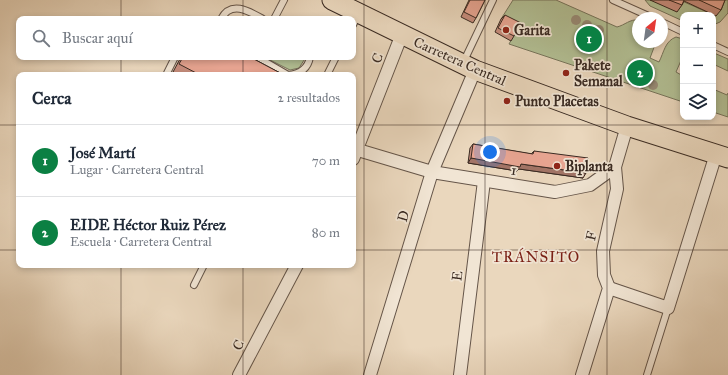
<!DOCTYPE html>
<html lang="es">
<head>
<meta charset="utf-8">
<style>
	:root { --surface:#fff; --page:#f6f6f7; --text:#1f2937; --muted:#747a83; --line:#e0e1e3; --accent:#0b8043 }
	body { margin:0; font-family:"IM FELL Great Primer",serif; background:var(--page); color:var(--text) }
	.controls { position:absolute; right:12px; top:12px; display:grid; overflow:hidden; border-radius:8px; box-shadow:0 2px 6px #0003 }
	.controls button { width:36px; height:36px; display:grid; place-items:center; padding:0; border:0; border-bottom:1px solid var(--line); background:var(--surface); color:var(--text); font:20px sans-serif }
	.compass { position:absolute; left:632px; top:12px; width:36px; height:36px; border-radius:50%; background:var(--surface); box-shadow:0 2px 6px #0003; rotate:29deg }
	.you { position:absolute; left:490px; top:152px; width:14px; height:14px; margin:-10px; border:3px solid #fff; border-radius:50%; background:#1a73e8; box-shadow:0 0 0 6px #1a73e833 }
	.badge { display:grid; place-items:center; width:26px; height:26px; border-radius:50%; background:var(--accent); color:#fff; font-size:13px; font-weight:700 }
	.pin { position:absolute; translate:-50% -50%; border:2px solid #fff; box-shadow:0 1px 4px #0006 }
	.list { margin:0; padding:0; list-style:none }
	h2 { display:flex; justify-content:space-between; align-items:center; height:52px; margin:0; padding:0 16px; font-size:17px }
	h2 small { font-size:13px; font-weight:400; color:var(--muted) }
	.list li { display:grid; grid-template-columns:26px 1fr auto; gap:12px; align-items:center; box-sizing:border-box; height:72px; padding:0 16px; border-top:1px solid var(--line) }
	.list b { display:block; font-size:15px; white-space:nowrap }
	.list p { margin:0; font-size:13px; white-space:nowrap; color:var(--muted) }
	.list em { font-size:13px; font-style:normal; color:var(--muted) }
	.icon { flex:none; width:22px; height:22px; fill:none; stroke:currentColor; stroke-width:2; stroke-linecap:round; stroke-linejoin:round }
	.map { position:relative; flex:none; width:728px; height:375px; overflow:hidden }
	.search { position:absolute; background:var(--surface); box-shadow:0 2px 6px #0003; left:16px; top:16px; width:340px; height:44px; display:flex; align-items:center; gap:10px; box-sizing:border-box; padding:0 14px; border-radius:8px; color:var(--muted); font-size:15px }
	.panel { position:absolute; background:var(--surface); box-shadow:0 2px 6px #0003; left:16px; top:72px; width:340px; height:196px; border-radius:8px }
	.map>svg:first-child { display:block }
</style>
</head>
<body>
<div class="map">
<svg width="728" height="375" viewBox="0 0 728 375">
	<rect width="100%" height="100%" fill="#ead7bd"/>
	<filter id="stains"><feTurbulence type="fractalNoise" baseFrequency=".005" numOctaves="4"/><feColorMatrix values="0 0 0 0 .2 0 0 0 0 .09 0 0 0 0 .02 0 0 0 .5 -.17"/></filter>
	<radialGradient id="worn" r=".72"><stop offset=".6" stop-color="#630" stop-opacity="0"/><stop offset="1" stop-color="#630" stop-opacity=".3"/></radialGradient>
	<!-- green -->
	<g fill="#b2bf94" stroke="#76745b">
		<path d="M 513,0 L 556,0 L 617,27 C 625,25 630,19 638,20 L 638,42 L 656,42 L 650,58 L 659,62 C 664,52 665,41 676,37 L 683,39 L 683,56 L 676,72 L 683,76 L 683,102 L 509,44 L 518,28 L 501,19 Z"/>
		<polygon points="645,0 682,1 716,16 723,0 728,0 728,13 720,22 713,25 713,15 683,15 683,21 650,6"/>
		<polygon points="714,53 728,59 728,71 713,64"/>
		<polygon points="264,57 306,57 299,68 290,70"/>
		<polygon points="713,89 727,95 728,93 728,117 713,112"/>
	</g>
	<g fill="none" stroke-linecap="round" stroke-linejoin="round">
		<defs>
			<g id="lane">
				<polyline points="613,0 653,18"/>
				<path d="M 221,19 C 231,0 249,11 263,19"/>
				<polyline points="274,19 284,0"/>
				<polyline points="662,22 683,32"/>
				<polyline points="353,25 358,15"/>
				<polyline points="713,45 728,52"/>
				<path d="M 257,57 L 288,75 C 300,74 308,69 310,57"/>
				<polyline points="463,63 493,0"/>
				<polyline points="168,75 167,73 175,57"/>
				<polyline points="327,75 336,57"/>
				<polyline points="194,285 204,265"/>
				<polyline points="647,375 668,308"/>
			</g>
			<g id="street">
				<polyline points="358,150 432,172 555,192 590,185 615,167"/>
				<polyline points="353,159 402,34"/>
				<polyline points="609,288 668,308 716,154"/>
				<polyline points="239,375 297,265"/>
				<polyline points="370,375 432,172 475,70"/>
				<polyline points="460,375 484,181"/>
				<polyline points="582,375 609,288 604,275 603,251 617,189 615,167 627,126"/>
			</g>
			<polyline id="primary" points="332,0 475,70 627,126 728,158"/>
		</defs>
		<!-- lane casing -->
		<use href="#lane" stroke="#655549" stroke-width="8"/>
		<!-- street casing -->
		<use href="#street" stroke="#655549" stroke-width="14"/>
		<!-- primary casing -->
		<use href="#primary" stroke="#392a22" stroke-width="21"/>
		<!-- lane -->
		<use href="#lane" stroke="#f1e5d4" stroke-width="6"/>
		<!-- street -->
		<use href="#street" stroke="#f1e5d4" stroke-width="12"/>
		<!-- primary -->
		<use href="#primary" stroke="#ead7bd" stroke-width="19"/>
	</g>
	<!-- trees -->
	<g fill="#998c77">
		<circle cx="576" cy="20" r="5"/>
		<circle cx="587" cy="25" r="5"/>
		<circle cx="599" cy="30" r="5"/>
		<circle cx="639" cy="79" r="5"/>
		<circle cx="653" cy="85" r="5"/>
	</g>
	<!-- wall -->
	<g fill="#c88e7e" stroke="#392a22">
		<polygon points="469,0 485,0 476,18 473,23 461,17"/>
		<polygon points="650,0 725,0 721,10 716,16 684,1 682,5 677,12"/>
		<polygon points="505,15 514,36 511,41 495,32 501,19"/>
		<polygon points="181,57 250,57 284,75 179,75 173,72"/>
		<polygon points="473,144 531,154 534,151 583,178 519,169 517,171 468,163 470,148"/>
	</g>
	<!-- shaded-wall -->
	<polygon fill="#a27466" stroke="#392a22" points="471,158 521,164 586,173 583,178 519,169 517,171 468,163"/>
	<!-- building -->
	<g fill="#e8a592" stroke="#392a22">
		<polygon points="470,0 485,0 476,18 464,12"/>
		<polygon points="669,0 684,0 682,5"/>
		<polygon points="699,0 725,0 721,10"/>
		<polygon points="505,15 521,23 514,36 498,28"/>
		<polygon points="183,57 250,57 284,75 200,75 179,64"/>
		<polygon points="473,144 533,154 534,151 588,158 586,173 521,164 520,167 471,158"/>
	</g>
	<!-- grid -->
	<path fill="none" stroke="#392a22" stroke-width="1" stroke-opacity="0.55" d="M 121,0 L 121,19M 243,0 L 243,19M 364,0 L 364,375M 485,0 L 485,375M 607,0 L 607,375M 121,57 L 121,75M 243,57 L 243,75M 0,125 L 19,125M 353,125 L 728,125M 0,250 L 19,250M 353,250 L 728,250M 121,265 L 121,375M 243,265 L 243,375"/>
	<!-- markers -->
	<g fill="#8f2418" stroke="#f1e5d4" stroke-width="1.5">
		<circle cx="506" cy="30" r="4"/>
		<circle cx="566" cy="73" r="4"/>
		<circle cx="507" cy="101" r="4"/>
		<circle cx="557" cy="166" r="4"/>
	</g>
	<g text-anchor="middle" stroke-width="3.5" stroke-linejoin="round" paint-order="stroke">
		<!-- poi labels -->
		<g font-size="14" font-weight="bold" fill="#392a22" stroke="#f1e5d4" text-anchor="start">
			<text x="514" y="35">Garita</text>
			<text x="574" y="70">Pakete<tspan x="574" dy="16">Semanal</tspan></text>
			<text x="515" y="106">Punto Placetas</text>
			<text x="565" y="171">Biplanta</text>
		</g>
		<!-- street labels -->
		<g font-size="14" fill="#392a22" stroke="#f1e5d4">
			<text transform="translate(377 58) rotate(-69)" y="5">C</text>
			<text transform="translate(460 61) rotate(24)" y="5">Carretera Central</text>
			<text transform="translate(514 170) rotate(8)" y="5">1</text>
			<text transform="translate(403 216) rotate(-73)" y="5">D</text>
			<text transform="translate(591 236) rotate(-77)" y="5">F</text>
			<text transform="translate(457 276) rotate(-83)" y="5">E</text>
			<text transform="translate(238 345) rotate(-62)" y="5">C</text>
		</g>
		<!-- neighbourhood labels -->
		<g font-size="15" letter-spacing="1" fill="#7a1f14" stroke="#f1e5d4">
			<text x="536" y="262">TRÁNSITO</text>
		</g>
	</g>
	<rect width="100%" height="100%" filter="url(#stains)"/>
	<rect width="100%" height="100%" fill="url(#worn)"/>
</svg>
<div class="controls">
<button>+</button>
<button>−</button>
<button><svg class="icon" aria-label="layers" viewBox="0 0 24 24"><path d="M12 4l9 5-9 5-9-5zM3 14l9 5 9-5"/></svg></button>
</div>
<svg class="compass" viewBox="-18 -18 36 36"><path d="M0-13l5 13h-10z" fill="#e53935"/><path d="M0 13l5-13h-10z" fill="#747a83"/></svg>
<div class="you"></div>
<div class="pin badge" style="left:589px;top:39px">1</div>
<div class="pin badge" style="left:640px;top:73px">2</div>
<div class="search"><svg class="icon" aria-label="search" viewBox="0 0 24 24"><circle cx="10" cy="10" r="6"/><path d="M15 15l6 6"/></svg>Buscar aquí</div>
<section class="panel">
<h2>Cerca<small>2 resultados</small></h2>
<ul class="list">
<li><span class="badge">1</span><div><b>José Martí</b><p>Lugar · Carretera Central</p></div><em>70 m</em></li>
<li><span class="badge">2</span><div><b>EIDE Héctor Ruiz Pérez</b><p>Escuela · Carretera Central</p></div><em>80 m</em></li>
</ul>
</section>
</div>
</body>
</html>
